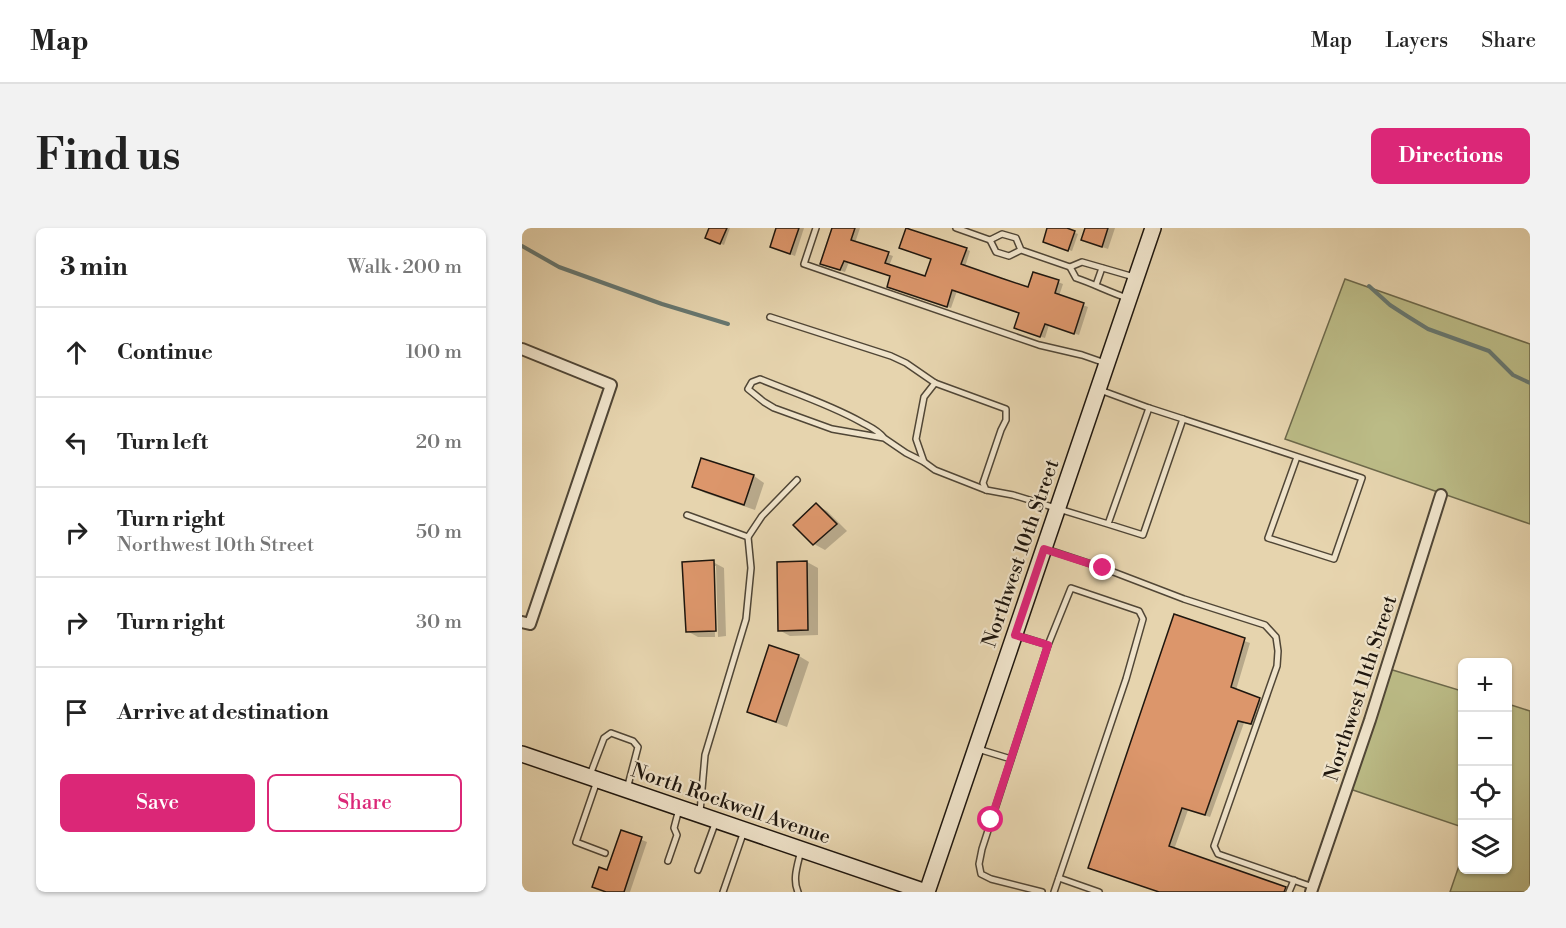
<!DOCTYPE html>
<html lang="en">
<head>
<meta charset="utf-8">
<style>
	:root { --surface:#fff; --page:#f2f2f2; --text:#222; --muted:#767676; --line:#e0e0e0; --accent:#db2777 }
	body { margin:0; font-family:"Libre Bodoni",serif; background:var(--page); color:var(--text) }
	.controls { position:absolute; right:18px; bottom:18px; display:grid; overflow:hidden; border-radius:9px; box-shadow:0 2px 4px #0004 }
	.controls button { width:54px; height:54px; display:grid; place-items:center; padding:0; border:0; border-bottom:2px solid var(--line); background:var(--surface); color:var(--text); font:30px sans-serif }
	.stop { position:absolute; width:18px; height:18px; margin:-14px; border:4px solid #db2777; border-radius:50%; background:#fff }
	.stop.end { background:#db2777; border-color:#fff; box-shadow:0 2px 6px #0008 }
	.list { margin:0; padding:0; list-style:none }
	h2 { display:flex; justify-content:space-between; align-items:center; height:78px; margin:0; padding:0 24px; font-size:26px }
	h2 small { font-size:20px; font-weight:400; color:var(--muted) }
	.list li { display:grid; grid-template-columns:39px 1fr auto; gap:18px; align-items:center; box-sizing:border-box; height:90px; padding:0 24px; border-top:2px solid var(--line) }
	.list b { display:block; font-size:22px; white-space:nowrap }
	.list p { margin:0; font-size:20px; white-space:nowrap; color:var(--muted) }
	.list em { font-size:20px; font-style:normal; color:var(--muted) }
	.actions { display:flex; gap:12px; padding:18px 24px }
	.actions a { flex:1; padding:14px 0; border:2px solid var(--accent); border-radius:9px; text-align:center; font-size:21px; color:var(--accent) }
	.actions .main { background:var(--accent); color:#fff }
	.icon { flex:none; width:33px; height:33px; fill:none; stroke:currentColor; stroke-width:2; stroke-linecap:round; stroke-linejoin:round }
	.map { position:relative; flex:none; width:1008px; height:664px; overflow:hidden; border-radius:9px }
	header { display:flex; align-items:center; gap:36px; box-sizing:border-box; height:84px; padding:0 30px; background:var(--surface); border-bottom:2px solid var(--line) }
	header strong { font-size:28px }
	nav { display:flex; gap:33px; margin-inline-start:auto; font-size:21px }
	.intro { display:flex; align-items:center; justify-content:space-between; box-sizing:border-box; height:144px; padding:0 36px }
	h1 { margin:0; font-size:42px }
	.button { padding:15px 27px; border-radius:9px; background:var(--accent); color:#fff; font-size:21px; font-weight:700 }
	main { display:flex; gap:36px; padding:0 36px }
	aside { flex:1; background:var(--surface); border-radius:9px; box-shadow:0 2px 4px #0004 }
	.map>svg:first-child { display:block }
</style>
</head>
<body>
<header>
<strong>Map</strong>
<nav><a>Map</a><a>Layers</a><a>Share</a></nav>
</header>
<div class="intro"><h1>Find us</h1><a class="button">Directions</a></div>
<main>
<aside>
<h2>3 min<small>Walk · 200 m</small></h2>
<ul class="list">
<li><svg class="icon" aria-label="ahead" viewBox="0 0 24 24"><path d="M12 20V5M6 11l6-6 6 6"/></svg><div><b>Continue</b></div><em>100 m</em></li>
<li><svg class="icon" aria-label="left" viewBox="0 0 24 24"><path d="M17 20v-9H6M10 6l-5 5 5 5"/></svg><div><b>Turn left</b></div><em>20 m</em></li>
<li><svg class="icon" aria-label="right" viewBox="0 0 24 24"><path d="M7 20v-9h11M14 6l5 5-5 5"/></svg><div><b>Turn right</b><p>Northwest 10th Street</p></div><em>50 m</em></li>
<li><svg class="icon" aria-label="right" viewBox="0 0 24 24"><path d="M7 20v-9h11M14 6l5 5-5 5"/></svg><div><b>Turn right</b></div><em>30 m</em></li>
<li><svg class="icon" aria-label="arrive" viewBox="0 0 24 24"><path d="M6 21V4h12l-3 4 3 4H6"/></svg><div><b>Arrive at destination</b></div></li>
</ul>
<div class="actions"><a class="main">Save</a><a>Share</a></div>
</aside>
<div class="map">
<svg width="1008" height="664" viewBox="0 0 1008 664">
	<rect width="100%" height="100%" fill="#e6d4ae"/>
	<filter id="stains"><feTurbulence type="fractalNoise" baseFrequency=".00333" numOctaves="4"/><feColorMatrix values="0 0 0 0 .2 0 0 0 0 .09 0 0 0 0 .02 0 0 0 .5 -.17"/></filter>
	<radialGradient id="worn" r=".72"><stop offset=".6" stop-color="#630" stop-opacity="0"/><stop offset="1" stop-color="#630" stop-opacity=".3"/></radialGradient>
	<!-- green -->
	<g fill="#bbbb86" stroke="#6c684a" stroke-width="1.5">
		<polygon points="823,51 1008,116 1008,296 763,211"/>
		<polygon points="864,440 940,463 940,599 825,560"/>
		<polygon points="986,476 1008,483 1008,664 928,664 940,629 940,642 986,642"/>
	</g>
	<!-- shadow -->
	<g fill="#0003">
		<polygon points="187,0 208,0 202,17 188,11 188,1"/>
		<polygon points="256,0 282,0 273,28 250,19"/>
		<polygon points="311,0 338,0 333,15 371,28 367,38 404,50 444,21 448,23 443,39 507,61 536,54 541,56 537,68 566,79 557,107 527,97 523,110 498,102 499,85 435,63 429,80 371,61 370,48 327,34 323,44 304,38"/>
		<polygon points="527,0 540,0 556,6 550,23 526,15"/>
		<polygon points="565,0 593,0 586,21 566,14"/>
		<polygon points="180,232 232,248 242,255 233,282 183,265 172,259"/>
		<polygon points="294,277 305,283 325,303 303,322 292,316"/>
		<polygon points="191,334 202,340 204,408 196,409 194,338 191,338 193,409 176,409 165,403"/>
		<polygon points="285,334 296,340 296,407 268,408 257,402 257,335"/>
		<polygon points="653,388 728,415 714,462 742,474 734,498 722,495 688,589 666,582 637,664 567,640"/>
		<polygon points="248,419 277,428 287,434 265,499 237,489 227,483"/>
		<polygon points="100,604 125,614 108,664 84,664 86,644"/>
	</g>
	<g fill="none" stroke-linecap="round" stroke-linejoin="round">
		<!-- stream -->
		<g stroke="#677770" stroke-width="4">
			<polyline points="0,18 37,39 140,76 206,96"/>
			<polyline points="847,58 868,77 885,88 906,101 967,123 991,147 1008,155"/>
		</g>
	</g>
	<!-- building -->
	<g fill="#dc966b" stroke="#1e160e" stroke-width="1.5">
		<polygon points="187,0 205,0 198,16 183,10"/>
		<polygon points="254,0 277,0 268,26 248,19"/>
		<polygon points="310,0 333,0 329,12 367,24 363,35 403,48 409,31 377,20 384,0 445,20 439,36 479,50 506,59 511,44 537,52 533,65 562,75 552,106 523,96 518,109 492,100 497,85 430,62 425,79 365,59 368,48 322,33 318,42 298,36"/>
		<polygon points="525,0 545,0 553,3 546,23 521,14"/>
		<polygon points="563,0 586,0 580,19 559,12"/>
		<polygon points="179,230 232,247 222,277 170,259"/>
		<polygon points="294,275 315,296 291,317 271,297"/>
		<polygon points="192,332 194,403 164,404 160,334"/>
		<polygon points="285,333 286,402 256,403 255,334"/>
		<polygon points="652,386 723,410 709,459 738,470 729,496 716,493 683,587 660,580 647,618 764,659 762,664 637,664 566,640"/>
		<polygon points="247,417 277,427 254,494 225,484"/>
		<polygon points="99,602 120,609 102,664 84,664 70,659 77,639 85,642"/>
	</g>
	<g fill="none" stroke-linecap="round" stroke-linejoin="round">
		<defs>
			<g id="lane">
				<polyline points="294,0 282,36 517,117 560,127 583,135"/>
				<polyline points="434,0 468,12"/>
				<polyline points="499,22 494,10 480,6 468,12 474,24 487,28 499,22 548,39"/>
				<polyline points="574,57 580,40"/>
				<path d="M 605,70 C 587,64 572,56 554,50 L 548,39 L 560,34 L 612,49"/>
				<polyline points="248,89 369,128 384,135 413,155 484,181 484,192 479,202 461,255 464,262 491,267 586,296 627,180 661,191 621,307 586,296"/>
				<polyline points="413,155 402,169 394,211 402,234 413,242 464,262"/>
				<polyline points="578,162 627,180"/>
				<polyline points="661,191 840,250 812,331 746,310 775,229"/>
				<path d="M 362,210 C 356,202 348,199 339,194 C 307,176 272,165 238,151 L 230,154 L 226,161 L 242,174 L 252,180 L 310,201 L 362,210 L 384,225 L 402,234"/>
				<polyline points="165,287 226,309 229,340 224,391 183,527 178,584"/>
				<polyline points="226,309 240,288 275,252"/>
				<polyline points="524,321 581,340 662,371 743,397 754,409 756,423 755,438 692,618 696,626 791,659"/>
				<polyline points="494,407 526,417"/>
				<polyline points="456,521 489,531"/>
				<polyline points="68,547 82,510 89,505 111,513 116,519 105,561"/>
				<polyline points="75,553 54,614 83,625"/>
				<polyline points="146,633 155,607 152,600 157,581"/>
				<polyline points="176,642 194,593"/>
				<polyline points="537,650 577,664"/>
				<polyline points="201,664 222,603"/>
				<path d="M 276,664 C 270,651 276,636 279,622"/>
				<polyline points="520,664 469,651 459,646 457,636 460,621 526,417 549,360 617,383 621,391 604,451 532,664"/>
				<polyline points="767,664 772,652"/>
			</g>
			<g id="street">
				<polyline points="0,121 89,157 8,396 0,394"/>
				<polyline points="789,664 848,492 919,267"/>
			</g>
			<g id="secondary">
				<polyline points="0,526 404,664"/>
				<polyline points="405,664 631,0"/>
			</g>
		</defs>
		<!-- lane casing -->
		<use href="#lane" stroke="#504636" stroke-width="8"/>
		<!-- street casing -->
		<use href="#street" stroke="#504636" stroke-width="14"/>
		<!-- secondary casing -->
		<use href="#secondary" stroke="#1e160e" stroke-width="18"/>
		<!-- lane -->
		<use href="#lane" stroke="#efe3ca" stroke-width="5"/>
		<!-- street -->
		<use href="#street" stroke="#efe3ca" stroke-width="10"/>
		<!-- secondary -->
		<use href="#secondary" stroke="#efe3ca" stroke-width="15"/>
	</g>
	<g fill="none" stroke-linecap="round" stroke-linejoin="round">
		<!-- route -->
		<polyline stroke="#db2777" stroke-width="8" points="469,592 526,417 493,407 522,321 581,340"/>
	</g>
	<g text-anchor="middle" stroke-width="4.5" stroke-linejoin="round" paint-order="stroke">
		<!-- street labels -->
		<g font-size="20" fill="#1e160e" stroke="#efe3ca">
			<text transform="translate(498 325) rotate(-71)" y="7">Northwest 10th Street</text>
			<text transform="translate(838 460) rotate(-72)" y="7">Northwest 11th Street</text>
			<text transform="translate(209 575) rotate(19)" y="7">North Rockwell Avenue</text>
		</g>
	</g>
	<rect width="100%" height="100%" filter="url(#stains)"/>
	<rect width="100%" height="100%" fill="url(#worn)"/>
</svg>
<div class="controls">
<button>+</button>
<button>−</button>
<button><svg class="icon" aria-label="locate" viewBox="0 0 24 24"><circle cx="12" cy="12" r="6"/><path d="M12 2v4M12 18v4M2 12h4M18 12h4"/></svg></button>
<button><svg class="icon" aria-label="layers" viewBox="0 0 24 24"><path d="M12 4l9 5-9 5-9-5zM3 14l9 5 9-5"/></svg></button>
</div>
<div class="stop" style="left:469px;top:592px"></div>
<div class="stop end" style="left:581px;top:340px"></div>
</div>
</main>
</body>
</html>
